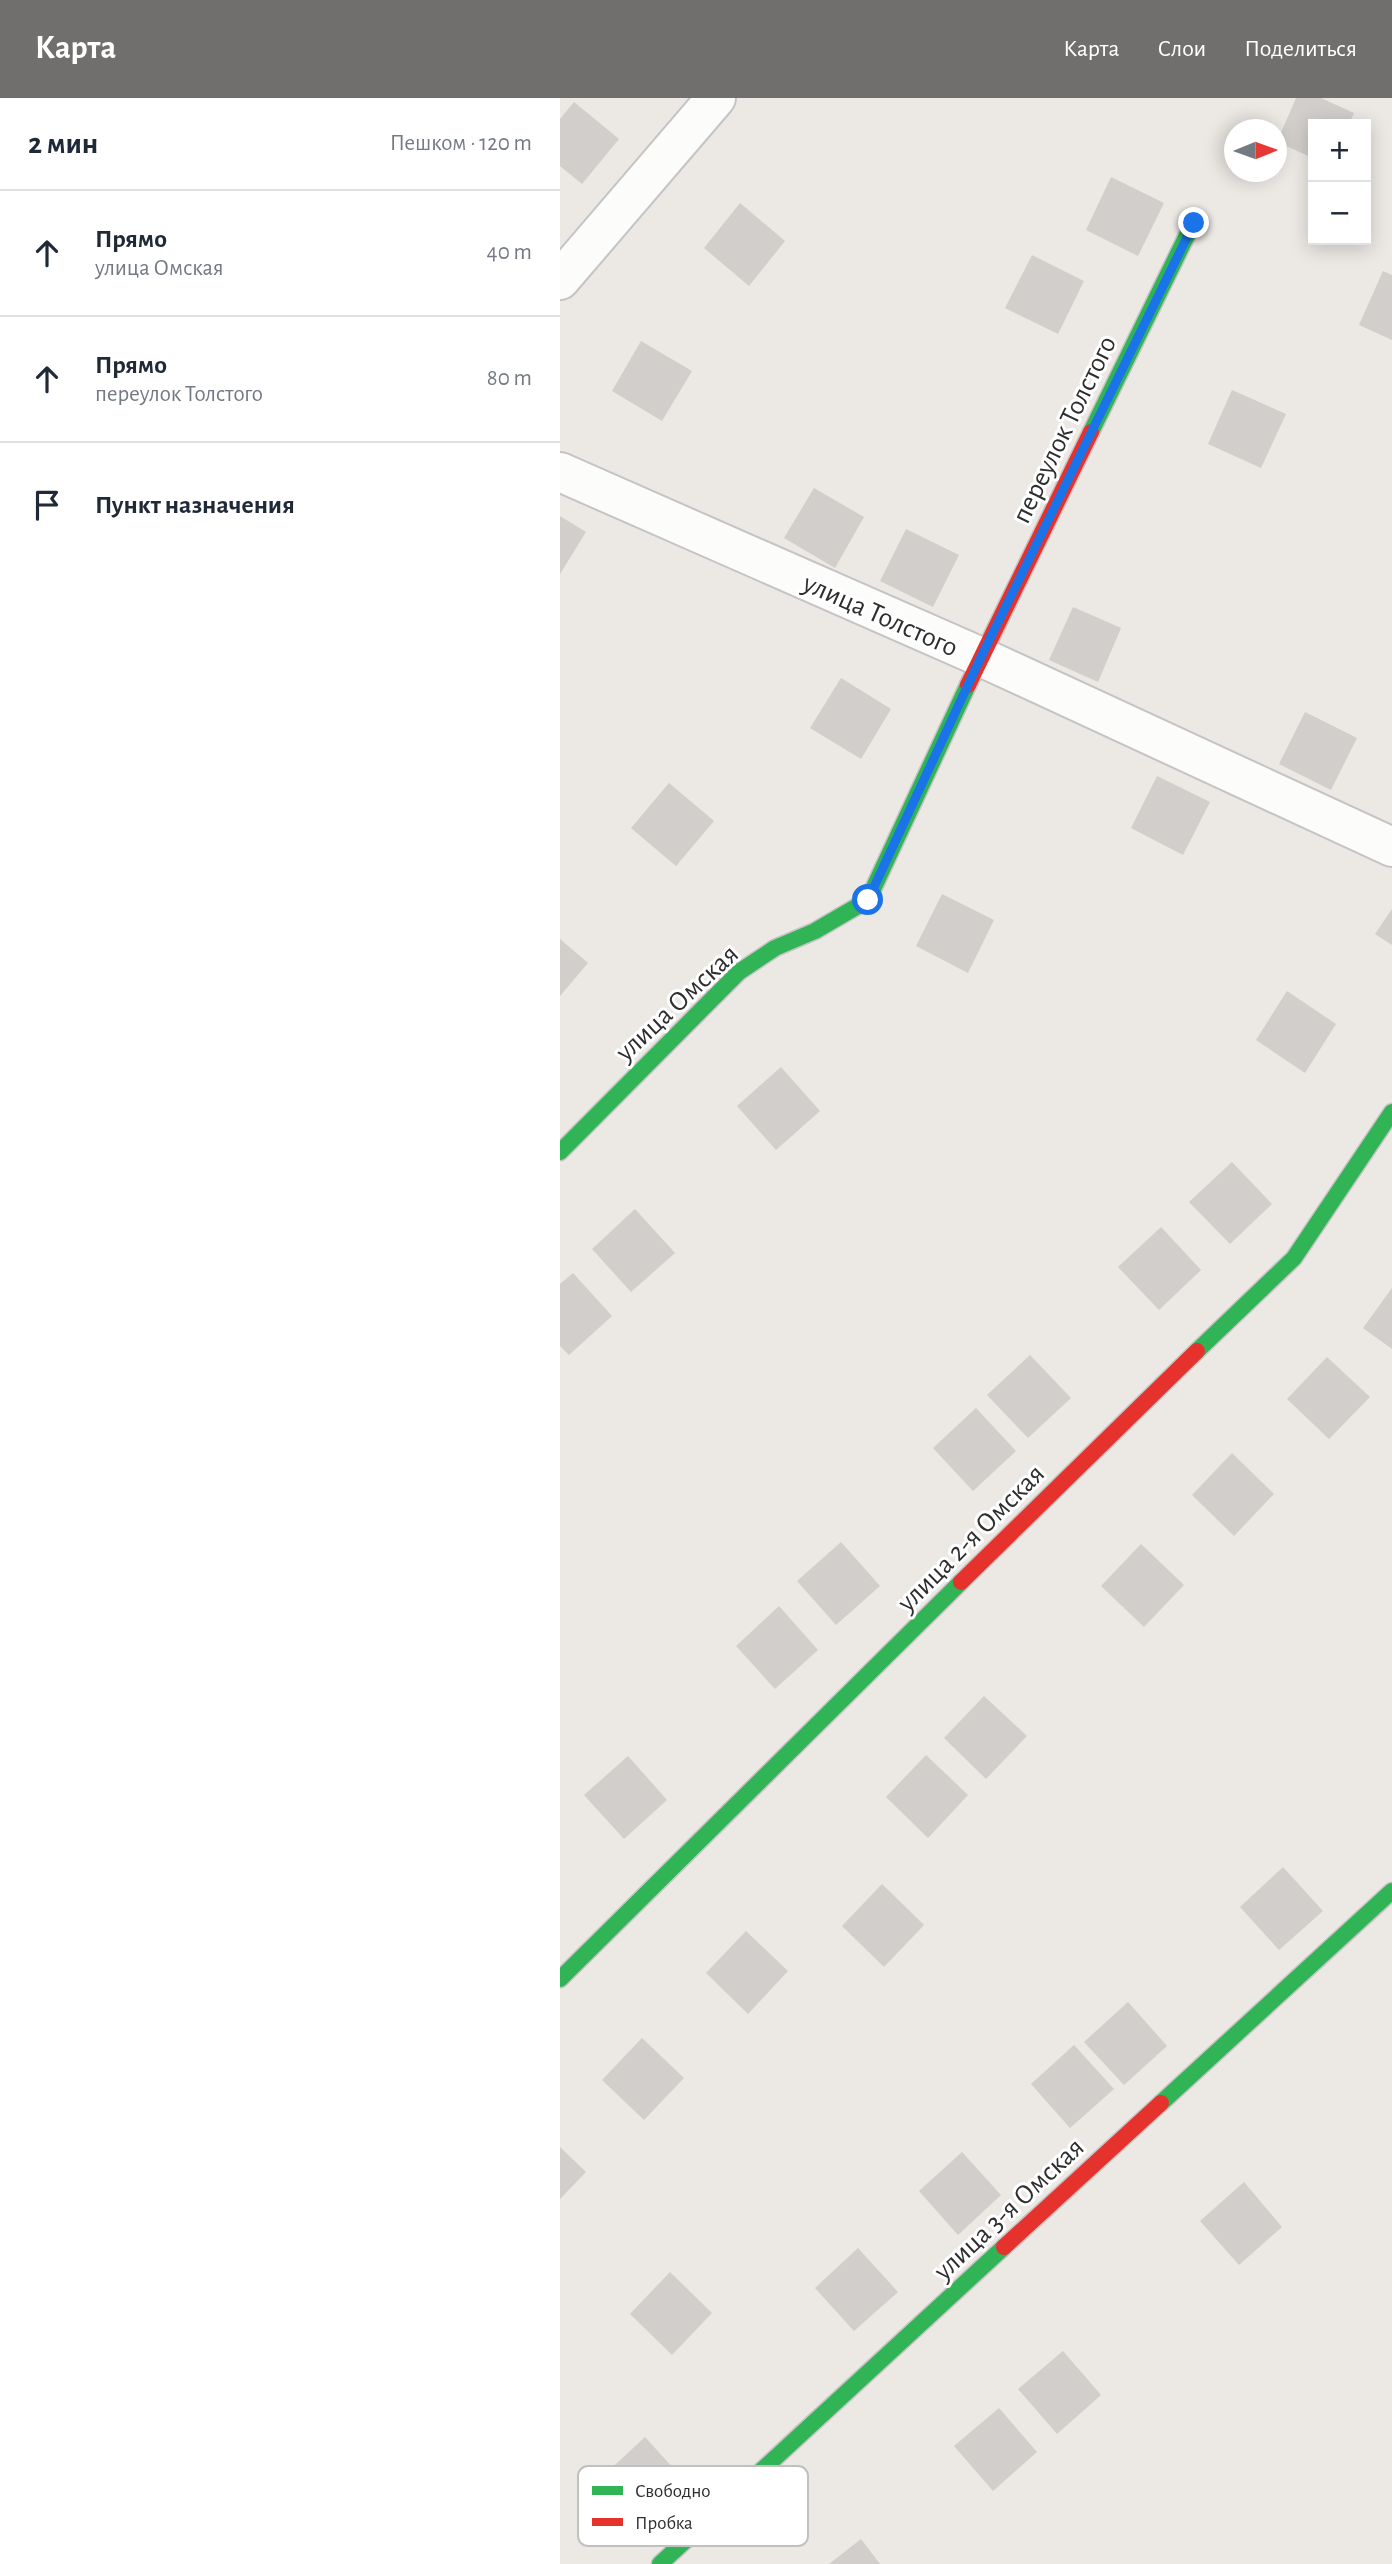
<!DOCTYPE html>
<html lang="ru">
<head>
<meta charset="utf-8">
<style>
	:root { --surface:#fff; --page:#f2f2f3; --text:#1f2937; --muted:#747a83; --line:#e0e1e3; --accent:#706f6e }
	body { margin:0; font-family:"Alegreya Sans",sans-serif; background:var(--page); color:var(--text) }
	.controls { position:absolute; right:21px; top:21px; display:grid; overflow:hidden; border-radius:0px; box-shadow:0 4px 18px #0003 }
	.controls button { width:63px; height:63px; display:grid; place-items:center; padding:0; border:0; border-bottom:2px solid var(--line); background:var(--surface); color:var(--text); font:35px sans-serif }
	.compass { position:absolute; left:664px; top:21px; width:63px; height:63px; border-radius:50%; background:var(--surface); box-shadow:0 4px 18px #0003; rotate:89deg }
	.stop { position:absolute; width:21px; height:21px; margin:-16px; border:5px solid #1a73e8; border-radius:50%; background:#fff }
	.stop.end { background:#1a73e8; border-color:#fff; box-shadow:0 2px 7px #0008 }
	.list { margin:0; padding:0; list-style:none }
	h2 { display:flex; justify-content:space-between; align-items:center; height:91px; margin:0; padding:0 28px; font-size:30px }
	h2 small { font-size:23px; font-weight:400; color:var(--muted) }
	.list li { display:grid; grid-template-columns:46px 1fr auto; gap:21px; align-items:center; box-sizing:border-box; height:126px; padding:0 28px; border-top:2px solid var(--line) }
	.list b { display:block; font-size:26px; white-space:nowrap }
	.list p { margin:0; font-size:23px; white-space:nowrap; color:var(--muted) }
	.list em { font-size:23px; font-style:normal; color:var(--muted) }
	.icon { flex:none; width:38px; height:38px; fill:none; stroke:currentColor; stroke-width:2; stroke-linecap:round; stroke-linejoin:round }
	.map { position:relative; flex:none; width:832px; height:2466px; overflow:hidden }
	header { display:flex; align-items:center; gap:42px; box-sizing:border-box; height:98px; padding:0 35px; background:var(--accent); color:#fff }
	header strong { font-size:33px }
	nav { display:flex; gap:38px; margin-inline-start:auto; font-size:24px }
	main { display:flex }
	aside { flex:1; background:var(--surface) }
	.map>svg:first-child { display:block }
</style>
</head>
<body>
<header>
<strong>Карта</strong>
<nav><a>Карта</a><a>Слои</a><a>Поделиться</a></nav>
</header>
<main>
<aside>
<h2>2 мин<small>Пешком · 120 m</small></h2>
<ul class="list">
<li><svg class="icon" aria-label="ahead" viewBox="0 0 24 24"><path d="M12 20V5M6 11l6-6 6 6"/></svg><div><b>Прямо</b><p>улица Омская</p></div><em>40 m</em></li>
<li><svg class="icon" aria-label="ahead" viewBox="0 0 24 24"><path d="M12 20V5M6 11l6-6 6 6"/></svg><div><b>Прямо</b><p>переулок Толстого</p></div><em>80 m</em></li>
<li><svg class="icon" aria-label="arrive" viewBox="0 0 24 24"><path d="M6 21V4h12l-3 4 3 4H6"/></svg><div><b>Пункт назначения</b></div></li>
</ul>
</aside>
<div class="map">
<svg width="832" height="2466" viewBox="0 0 832 2466">
	<rect width="100%" height="100%" fill="#ece8e4"/>
	<!-- building -->
	<g fill="#d1cecb">
		<polygon points="736,0 761,0 794,15 789,26 753,26 753,60 717,44"/>
		<polygon points="14,4 59,41 22,86 0,68 0,21"/>
		<polygon points="551,79 604,105 578,158 526,132"/>
		<polygon points="180,105 225,143 189,188 144,150"/>
		<polygon points="472,157 524,183 498,236 445,210"/>
		<polygon points="823,173 832,177 832,242 799,227"/>
		<polygon points="81,243 132,273 102,323 52,293"/>
		<polygon points="672,292 726,316 701,370 648,346"/>
		<polygon points="254,390 304,419 275,470 224,440"/>
		<polygon points="0,418 26,434 0,476"/>
		<polygon points="346,431 399,457 373,509 320,483"/>
		<polygon points="513,509 561,530 538,584 489,562"/>
		<polygon points="281,580 331,611 301,661 250,630"/>
		<polygon points="745,614 797,640 771,692 719,666"/>
		<polygon points="597,678 650,704 623,757 571,730"/>
		<polygon points="109,685 154,723 116,768 71,730"/>
		<polygon points="382,796 434,822 408,875 356,848"/>
		<polygon points="832,811 832,847 815,836"/>
		<polygon points="0,841 28,865 0,898"/>
		<polygon points="727,893 776,926 745,975 696,942"/>
		<polygon points="221,969 260,1013 216,1052 177,1008"/>
		<polygon points="672,1064 712,1106 670,1146 629,1104"/>
		<polygon points="75,1111 115,1155 71,1194 32,1151"/>
		<polygon points="601,1129 641,1172 599,1212 558,1169"/>
		<polygon points="13,1175 52,1218 9,1257 0,1248 0,1186"/>
		<polygon points="832,1190 832,1251 803,1230"/>
		<polygon points="470,1257 511,1300 468,1340 427,1297"/>
		<polygon points="767,1259 810,1299 769,1341 727,1301"/>
		<polygon points="416,1310 456,1353 413,1393 373,1350"/>
		<polygon points="672,1355 714,1396 674,1438 632,1397"/>
		<polygon points="281,1444 320,1488 276,1527 237,1483"/>
		<polygon points="581,1446 624,1487 584,1529 541,1488"/>
		<polygon points="219,1508 258,1552 215,1591 176,1548"/>
		<polygon points="424,1598 467,1638 426,1681 384,1640"/>
		<polygon points="366,1657 408,1697 368,1740 326,1699"/>
		<polygon points="68,1658 107,1702 64,1741 24,1697"/>
		<polygon points="723,1769 763,1813 719,1852 680,1809"/>
		<polygon points="322,1786 364,1827 324,1869 282,1828"/>
		<polygon points="186,1833 228,1873 188,1916 146,1875"/>
		<polygon points="568,1904 607,1948 564,1987 524,1944"/>
		<polygon points="82,1940 124,1980 84,2022 42,1982"/>
		<polygon points="514,1947 554,1991 510,2030 471,1986"/>
		<polygon points="0,2049 26,2074 0,2101"/>
		<polygon points="402,2054 441,2097 398,2137 359,2093"/>
		<polygon points="684,2084 722,2129 679,2167 640,2123"/>
		<polygon points="298,2150 338,2194 294,2233 255,2190"/>
		<polygon points="110,2174 152,2215 112,2257 70,2216"/>
		<polygon points="503,2253 541,2297 497,2336 458,2291"/>
		<polygon points="439,2310 477,2354 433,2393 394,2348"/>
		<polygon points="85,2339 125,2383 81,2422 42,2379"/>
		<polygon points="301,2441 320,2466 269,2466"/>
	</g>
	<g fill="none" stroke-linecap="round" stroke-linejoin="round">
		<defs>
			<g id="street">
				<polyline points="0,182 156,0"/>
				<polyline points="0,374 421,559 832,749"/>
			</g>
			<g id="fast">
				<polyline points="531,334 633,125"/>
				<polyline points="0,1054 179,874 215,850 255,833 308,802 408,587"/>
				<polyline points="637,1253 734,1160 832,1014"/>
				<polyline points="0,1881 401,1484"/>
				<polyline points="601,2005 832,1793"/>
				<polyline points="100,2466 444,2149"/>
			</g>
			<g id="jam">
				<polyline points="408,587 531,334"/>
				<polyline points="401,1484 637,1253"/>
				<polyline points="444,2149 601,2005"/>
			</g>
		</defs>
		<!-- street casing -->
		<use href="#street" stroke="#c5c4c5" stroke-width="42"/>
		<!-- fast casing -->
		<use href="#fast" stroke="#c5c4c5" stroke-width="19"/>
		<!-- jam casing -->
		<use href="#jam" stroke="#c5c4c5" stroke-width="19"/>
		<!-- street -->
		<use href="#street" stroke="#fcfcfb" stroke-width="38"/>
		<!-- fast -->
		<use href="#fast" stroke="#30b455" stroke-width="16"/>
		<!-- jam -->
		<use href="#jam" stroke="#e5322d" stroke-width="16"/>
	</g>
	<g fill="none" stroke-linecap="round" stroke-linejoin="round">
		<!-- route -->
		<polyline stroke="#1a73e8" stroke-width="9" points="308,802 421,559 634,125"/>
	</g>
	<g text-anchor="middle" stroke-width="6" stroke-linejoin="round" paint-order="stroke">
		<!-- street labels -->
		<g font-size="28" fill="#2e2e2e" stroke="#fff">
			<text transform="translate(503 331) rotate(-64)" y="10">переулок Толстого</text>
			<text transform="translate(321 516) rotate(24)" y="10">улица Толстого</text>
			<text transform="translate(116 904) rotate(-43)" y="10">улица Омская</text>
			<text transform="translate(410 1439) rotate(-45)" y="10">улица 2-я Омская</text>
			<text transform="translate(448 2110) rotate(-43)" y="10">улица 3-я Омская</text>
		</g>
	</g>
	<!-- legend -->
	<rect x="18" y="2368" width="230" height="80" rx="10" fill="#fff" stroke="#c0c0c0" stroke-width="2"/>
	<rect x="32" y="2388" width="31" height="9" fill="#30b455"/>
	<rect x="32" y="2420" width="31" height="8" fill="#e5322d"/>
	<g font-size="19" fill="#2e2e2e">
		<text x="75" y="2399">Свободно</text>
		<text x="75" y="2431">Пробка</text>
	</g>
</svg>
<div class="controls">
<button>+</button>
<button>−</button>
</div>
<svg class="compass" viewBox="-18 -18 36 36"><path d="M0-13l5 13h-10z" fill="#e53935"/><path d="M0 13l5-13h-10z" fill="#747a83"/></svg>
<div class="stop" style="left:308px;top:802px"></div>
<div class="stop end" style="left:634px;top:125px"></div>
</div>
</main>
</body>
</html>
